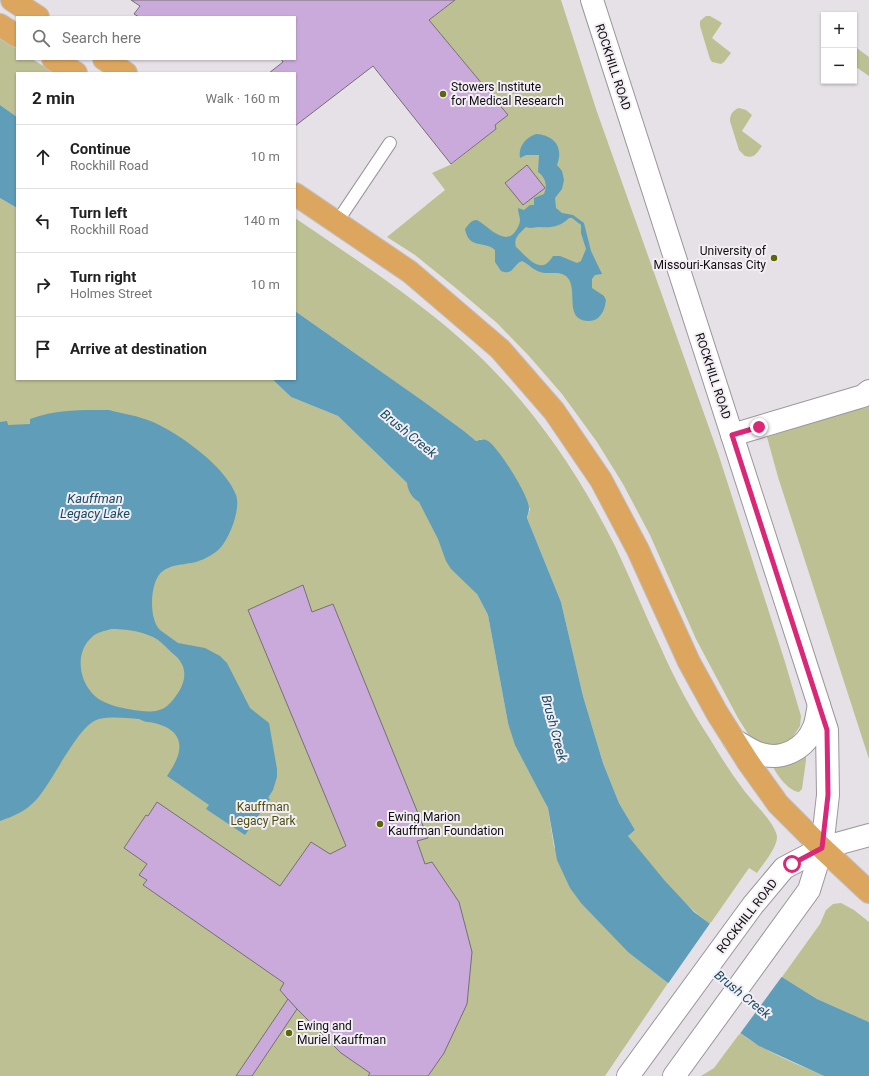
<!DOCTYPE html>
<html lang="en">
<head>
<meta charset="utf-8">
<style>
	:root { --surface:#fff; --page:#f2f2f2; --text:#222; --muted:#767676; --line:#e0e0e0 }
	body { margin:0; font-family:Roboto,sans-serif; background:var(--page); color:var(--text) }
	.controls { position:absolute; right:12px; top:12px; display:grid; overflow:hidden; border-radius:0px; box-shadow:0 1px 3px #0004 }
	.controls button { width:36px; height:36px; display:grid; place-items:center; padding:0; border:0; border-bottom:1px solid var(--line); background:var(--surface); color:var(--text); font:20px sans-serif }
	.stop { position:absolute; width:12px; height:12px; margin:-9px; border:3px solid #db2777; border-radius:50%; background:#fff }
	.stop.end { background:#db2777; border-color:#fff; box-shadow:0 1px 4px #0008 }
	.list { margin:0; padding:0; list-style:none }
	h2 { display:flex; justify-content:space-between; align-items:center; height:52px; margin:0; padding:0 16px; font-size:17px }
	h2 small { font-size:13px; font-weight:400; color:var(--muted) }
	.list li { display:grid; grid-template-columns:26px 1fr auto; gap:12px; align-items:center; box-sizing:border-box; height:64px; padding:0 16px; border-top:1px solid var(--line) }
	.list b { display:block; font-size:15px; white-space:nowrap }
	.list p { margin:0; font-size:13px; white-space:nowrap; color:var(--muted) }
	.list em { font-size:13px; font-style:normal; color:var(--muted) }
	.icon { flex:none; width:22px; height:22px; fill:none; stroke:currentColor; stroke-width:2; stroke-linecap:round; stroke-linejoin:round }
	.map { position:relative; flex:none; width:869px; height:1076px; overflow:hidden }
	.search { position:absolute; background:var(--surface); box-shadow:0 1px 3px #0004; left:16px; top:16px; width:280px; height:44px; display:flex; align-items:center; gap:10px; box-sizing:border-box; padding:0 14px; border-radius:0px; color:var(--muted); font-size:15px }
	.panel { position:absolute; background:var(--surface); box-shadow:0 1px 3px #0004; left:16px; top:72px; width:280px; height:308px; border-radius:0px }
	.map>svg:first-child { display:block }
</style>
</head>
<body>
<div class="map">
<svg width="869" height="1076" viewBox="0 0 869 1076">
	<rect width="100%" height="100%" fill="#e6e1e6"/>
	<!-- green -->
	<g fill="#bcc092">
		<polygon points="455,0 561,0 596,109 718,453 785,662 801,716 800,726 792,738 785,744 774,747 755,742 748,734 738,718 696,639 650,535 623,484 597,442 562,394 529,356 497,323 457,289 415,255 387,237 445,190 432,173 452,164 496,129 495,125 508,115 429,20"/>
		<polygon points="706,16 710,16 722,23 712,38 731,53 724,62 721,64 712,62 710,59 700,26 700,21"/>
		<polygon points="0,38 17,49 17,59 32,59 55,73 17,73 17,117 0,105"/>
		<polygon points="854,46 869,57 869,76 856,67 854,69"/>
		<path d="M 739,108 L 746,110 L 752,115 L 742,131 L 762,146 C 757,153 754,159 745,156 L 739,150 L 730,121 C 730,114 733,110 739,108 Z"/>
		<polygon points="0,198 17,208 17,379 272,379 291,397 338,416 407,483 477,594 488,615 508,723 548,808 554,847 629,953 668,983 605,1076 0,1076"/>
		<path d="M 295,218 C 371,270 449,319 510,388 C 552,435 587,490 615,546 C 631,579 644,613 660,646 C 674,678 691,710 710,739 C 720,756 731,773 743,789 C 752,802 774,821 777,836 C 778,847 763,864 757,873 L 749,868 L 710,924 C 678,900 652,868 628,836 L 635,830 L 619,803 L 603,763 L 583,696 L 561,602 L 527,518 L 530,509 L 482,439 L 476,441 L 464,431 L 423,401 L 295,311 Z"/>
		<polygon points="869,407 869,759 778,477 767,437 845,412"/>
		<path d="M 802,755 L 806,756 L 806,760 L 802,789 L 799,792 C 790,792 776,775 773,766 Z"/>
		<polygon points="841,903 854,910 869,922 869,1022 817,999 782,977 820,924 826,910 833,904"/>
		<path d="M 740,1033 C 765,1052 795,1063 824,1076 L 701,1076 L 714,1068 Z"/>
	</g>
	<!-- water -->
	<g fill="#5f9db8" fill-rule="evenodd">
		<polygon points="0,105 17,117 17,208 0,198"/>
		<path d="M 536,134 C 554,135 564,147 557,165 L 562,171 L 564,180 L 562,189 L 555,198 L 556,208 L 562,213 L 573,215 L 584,223 L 591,251 L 602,274 L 595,275 L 592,279 L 592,288 L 604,296 L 606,300 C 605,306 604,312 599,317 C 596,320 592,321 588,321 C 563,320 579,289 567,277 C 560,270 549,275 540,272 C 533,270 529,264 522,261 C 512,265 514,276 501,271 L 495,262 L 495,250 C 484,240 469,250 465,229 C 469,224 471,220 477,220 C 488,226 504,246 515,232 C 517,229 520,224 520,220 C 520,217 518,212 518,208 L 524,210 L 530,205 L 534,205 L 534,198 L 544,194 C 548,185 545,177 538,172 L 539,155 L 526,155 L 520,158 C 518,147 525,138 536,134 ZM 569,218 L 572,218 L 581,225 L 581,233 L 586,249 L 581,261 L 577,263 L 560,256 L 553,256 C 551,259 549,262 546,264 C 536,270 523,253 516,247 C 513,238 520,233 526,227 C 531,229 534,227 539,227 C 551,228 560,227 569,218 Z"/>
		<path d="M 295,311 L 423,401 L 464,431 L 476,441 C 480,440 483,438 488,441 C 498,447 530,497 529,509 C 529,512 527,516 527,518 L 561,602 L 583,696 L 603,763 L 619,803 L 635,830 L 628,836 L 665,881 L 694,912 L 782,977 L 817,999 L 869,1022 L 869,1076 L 824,1076 L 759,1046 L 668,983 L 629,953 L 581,903 L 570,888 L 557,860 L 548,808 L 515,745 L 508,723 L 488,615 L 477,594 L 451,569 L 446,561 L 438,539 L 419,502 C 412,498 408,491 407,483 L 338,416 L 291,397 L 272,379 L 295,379 Z"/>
		<path d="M 109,410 C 124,414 139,416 153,422 C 180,434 226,467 236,495 C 241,508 230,537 221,547 C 215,554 205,559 196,562 C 184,565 167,564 159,575 C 150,587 149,619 160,630 L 178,643 L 205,648 L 220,656 L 227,663 L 250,708 L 269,723 L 277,769 L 277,777 L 273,790 L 268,798 L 270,799 L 245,835 L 206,809 L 209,805 L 167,776 C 174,765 183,752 178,739 C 174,728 158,723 148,722 C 145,722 142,720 139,719 C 126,718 112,716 99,719 C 78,724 53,782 36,800 C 26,811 14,816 0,821 L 0,422 L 7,421 L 8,425 L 30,424 L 30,419 C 58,409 80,410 109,410 ZM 111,629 C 126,629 140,631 153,637 C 159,640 164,645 169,650 C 173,654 177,656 180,661 C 191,676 179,695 167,706 C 160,712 149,712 141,711 C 125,709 101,705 91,692 C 78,676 76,651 92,637 C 97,632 105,631 111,629 Z"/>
	</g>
	<!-- pier -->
	<polygon fill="#e6e1e6" points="711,922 783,975 739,1035 667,985"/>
	<!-- building -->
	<g fill="#caaadb" stroke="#747076">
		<polygon points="131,0 455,0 429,20 508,115 495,125 496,129 451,164 373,66 295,126 295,73 269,73 283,62 281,59 295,59 295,17 139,17 134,14 140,6"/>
		<polygon points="527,165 545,188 523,205 505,183"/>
		<polygon points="303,585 312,612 333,604 428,838 417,841 425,864 432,862 459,902 472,952 467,1004 444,1053 428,1076 368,1076 370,1073 341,1053 292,1004 280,990 284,983 143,885 147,880 139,875 147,864 124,848 146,815 148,816 157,802 280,886 311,842 330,854 346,846 248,610"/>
		<polygon points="288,999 297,1009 252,1076 236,1076"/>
	</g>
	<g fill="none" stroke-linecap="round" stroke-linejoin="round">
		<defs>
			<polyline id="service" points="337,222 390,143"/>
			<g id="minor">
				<polyline points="732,435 863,396 869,391"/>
				<path d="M 734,740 C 742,744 752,752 761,754 C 783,761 806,748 814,727 C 817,720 817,712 819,705"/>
				<polyline points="822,848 869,835"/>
			</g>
			<g id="secondary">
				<polyline points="592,0 827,730 828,795 822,848 809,890 674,1076"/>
				<polyline points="628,1076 753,905 784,868 822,848"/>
			</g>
			<g id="trunk">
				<polyline points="12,0 38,17"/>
				<polyline points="0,25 17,36"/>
				<polyline points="53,59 76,73"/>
				<polyline points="104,59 126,73"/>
				<polyline points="295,194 410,272 500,349 554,411 601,480 638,550 689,662 717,713 748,762 778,804 822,848 869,892"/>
			</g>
		</defs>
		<!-- service casing -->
		<use href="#service" stroke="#9b969c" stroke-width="14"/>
		<!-- minor casing -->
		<use href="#minor" stroke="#9b969c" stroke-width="24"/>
		<!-- secondary casing -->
		<use href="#secondary" stroke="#9b969c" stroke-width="24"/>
		<!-- trunk casing -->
		<use href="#trunk" stroke="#c1c0c1" stroke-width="24"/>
		<!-- service -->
		<use href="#service" stroke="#fff" stroke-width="12"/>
		<!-- minor -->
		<use href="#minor" stroke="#fff" stroke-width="22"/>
		<!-- secondary -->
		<use href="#secondary" stroke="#fff" stroke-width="22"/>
		<!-- trunk -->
		<use href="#trunk" stroke="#dca65f" stroke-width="22"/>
	</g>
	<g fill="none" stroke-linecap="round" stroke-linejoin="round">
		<!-- route -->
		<polyline stroke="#db2777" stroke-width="5" points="759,427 732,435 827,730 828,795 822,848 792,864"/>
	</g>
	<!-- markers -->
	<g fill="#5e6708" stroke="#f3eef4" stroke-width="1.5">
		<circle cx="443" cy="94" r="4"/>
		<circle cx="774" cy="258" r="4"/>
		<circle cx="380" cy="824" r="4"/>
		<circle cx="289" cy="1033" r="4"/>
	</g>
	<g text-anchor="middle" stroke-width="4" stroke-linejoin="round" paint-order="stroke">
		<!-- street labels -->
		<g font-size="12" fill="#0f0d0f" stroke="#f3eef4">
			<text transform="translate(613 67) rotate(72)" y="4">ROCKHILL ROAD</text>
			<text transform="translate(713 376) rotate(72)" y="4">ROCKHILL ROAD</text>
			<text transform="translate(747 916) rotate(-52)" y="4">ROCKHILL ROAD</text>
		</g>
		<!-- poi labels -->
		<g font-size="12" fill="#0f0d0f" stroke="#f3eef4" text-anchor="start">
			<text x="451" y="91">Stowers Institute<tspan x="451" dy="14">for Medical Research</tspan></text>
			<text x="766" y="255" text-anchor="end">University of<tspan x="766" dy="14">Missouri-Kansas City</tspan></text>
			<text x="388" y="821">Ewing Marion<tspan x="388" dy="14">Kauffman Foundation</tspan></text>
			<text x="297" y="1030">Ewing and<tspan x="297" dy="14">Muriel Kauffman</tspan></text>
		</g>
		<!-- park labels -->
		<g font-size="12" fill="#4d500d" stroke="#f3eef4">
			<text x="263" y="811">Kauffman<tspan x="263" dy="14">Legacy Park</tspan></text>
		</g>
		<!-- water labels -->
		<g font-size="13" font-style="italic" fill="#184c60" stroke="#f3eef4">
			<text transform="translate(409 433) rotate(39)" y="5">Brush Creek</text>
			<text x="95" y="503">Kauffman<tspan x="95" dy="15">Legacy Lake</tspan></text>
			<text transform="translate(555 728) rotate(75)" y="5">Brush Creek</text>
			<text transform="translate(743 994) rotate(39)" y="5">Brush Creek</text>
		</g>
	</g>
</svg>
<div class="controls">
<button>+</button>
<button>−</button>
</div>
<div class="stop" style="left:792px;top:864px"></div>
<div class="stop end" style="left:759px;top:427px"></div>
<div class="search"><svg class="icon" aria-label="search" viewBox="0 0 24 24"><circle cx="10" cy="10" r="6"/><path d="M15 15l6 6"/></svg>Search here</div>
<section class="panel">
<h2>2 min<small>Walk · 160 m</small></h2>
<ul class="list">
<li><svg class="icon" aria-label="ahead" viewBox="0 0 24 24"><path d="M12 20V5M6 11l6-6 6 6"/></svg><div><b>Continue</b><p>Rockhill Road</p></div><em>10 m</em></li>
<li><svg class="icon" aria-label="left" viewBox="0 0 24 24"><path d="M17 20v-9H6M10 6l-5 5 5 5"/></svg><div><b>Turn left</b><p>Rockhill Road</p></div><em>140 m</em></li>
<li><svg class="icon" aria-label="right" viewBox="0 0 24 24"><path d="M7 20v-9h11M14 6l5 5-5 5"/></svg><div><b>Turn right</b><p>Holmes Street</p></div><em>10 m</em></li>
<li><svg class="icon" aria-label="arrive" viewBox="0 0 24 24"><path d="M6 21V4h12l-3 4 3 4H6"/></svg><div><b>Arrive at destination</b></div></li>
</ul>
</section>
</div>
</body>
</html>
